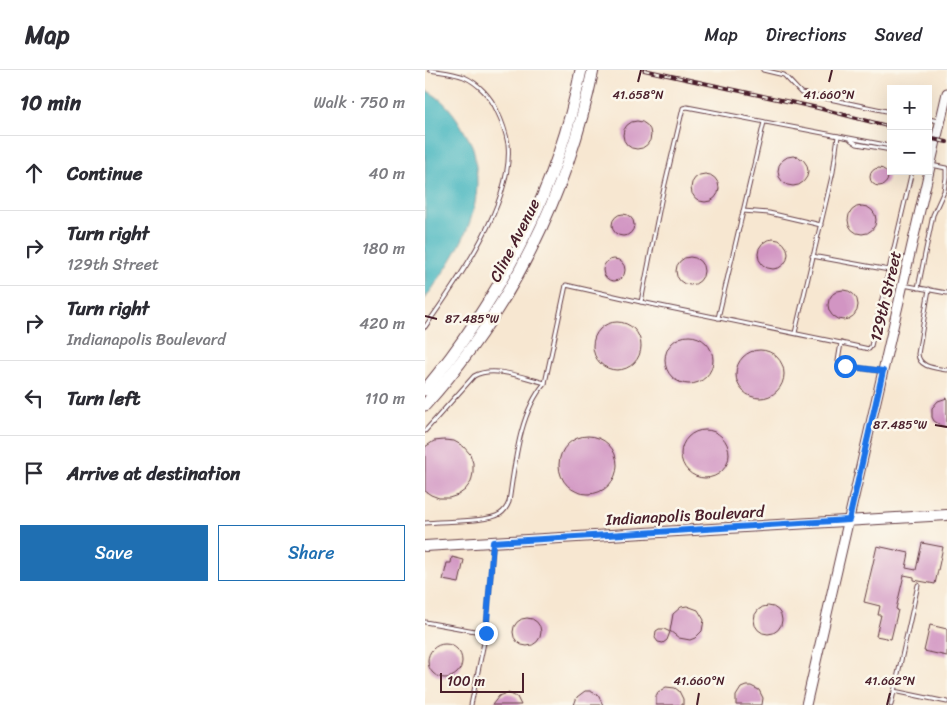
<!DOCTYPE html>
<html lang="en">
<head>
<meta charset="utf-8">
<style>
	:root { --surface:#fff; --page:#f2f2f3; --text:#2b2b33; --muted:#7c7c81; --line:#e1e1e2; --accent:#1f6fb2 }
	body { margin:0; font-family:Sriracha,sans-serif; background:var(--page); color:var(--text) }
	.controls { position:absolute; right:15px; top:15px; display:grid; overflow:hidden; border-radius:0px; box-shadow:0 5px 20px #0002 }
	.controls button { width:45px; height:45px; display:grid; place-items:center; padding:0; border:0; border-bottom:1px solid var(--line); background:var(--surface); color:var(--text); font:25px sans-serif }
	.scale { position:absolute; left:15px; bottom:12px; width:84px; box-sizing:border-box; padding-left:5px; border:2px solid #4a1f2b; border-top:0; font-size:14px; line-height:18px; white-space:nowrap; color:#4a1f2b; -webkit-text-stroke:4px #fbf7ec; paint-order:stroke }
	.stop { position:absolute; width:15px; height:15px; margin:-11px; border:4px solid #1a73e8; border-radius:50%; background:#fff }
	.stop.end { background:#1a73e8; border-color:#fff; box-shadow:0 1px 5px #0008 }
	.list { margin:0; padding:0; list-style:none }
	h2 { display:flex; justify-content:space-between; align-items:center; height:65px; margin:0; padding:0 20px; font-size:21px }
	h2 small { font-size:16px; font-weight:400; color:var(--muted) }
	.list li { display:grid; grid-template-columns:32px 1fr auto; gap:15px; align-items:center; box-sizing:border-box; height:75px; padding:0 20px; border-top:1px solid var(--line) }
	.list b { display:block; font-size:19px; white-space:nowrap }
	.list p { margin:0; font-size:16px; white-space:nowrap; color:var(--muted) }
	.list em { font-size:16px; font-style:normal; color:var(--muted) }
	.actions { display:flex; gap:10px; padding:15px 20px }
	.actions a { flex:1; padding:11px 0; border:1px solid var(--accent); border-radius:0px; text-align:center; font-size:18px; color:var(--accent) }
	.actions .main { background:var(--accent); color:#fff }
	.icon { flex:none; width:28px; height:28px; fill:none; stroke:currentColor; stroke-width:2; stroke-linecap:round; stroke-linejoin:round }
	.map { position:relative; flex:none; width:522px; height:635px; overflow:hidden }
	header { display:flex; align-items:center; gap:30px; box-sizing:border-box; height:70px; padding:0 25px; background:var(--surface); border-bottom:1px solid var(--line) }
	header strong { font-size:24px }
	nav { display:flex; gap:28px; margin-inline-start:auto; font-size:18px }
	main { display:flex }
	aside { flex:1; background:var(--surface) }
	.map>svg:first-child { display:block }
</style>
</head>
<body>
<header>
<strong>Map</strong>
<nav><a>Map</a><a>Directions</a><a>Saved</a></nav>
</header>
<main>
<aside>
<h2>10 min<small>Walk · 750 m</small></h2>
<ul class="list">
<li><svg class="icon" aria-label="ahead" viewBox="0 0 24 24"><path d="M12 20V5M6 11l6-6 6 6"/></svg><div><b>Continue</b></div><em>40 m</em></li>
<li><svg class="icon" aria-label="right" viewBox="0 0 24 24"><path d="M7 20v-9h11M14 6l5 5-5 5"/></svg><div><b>Turn right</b><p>129th Street</p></div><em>180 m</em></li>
<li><svg class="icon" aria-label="right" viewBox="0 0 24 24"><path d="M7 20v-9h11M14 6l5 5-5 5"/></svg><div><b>Turn right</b><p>Indianapolis Boulevard</p></div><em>420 m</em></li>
<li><svg class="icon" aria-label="left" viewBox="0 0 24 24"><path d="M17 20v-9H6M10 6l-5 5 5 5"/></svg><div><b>Turn left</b></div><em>110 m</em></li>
<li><svg class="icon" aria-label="arrive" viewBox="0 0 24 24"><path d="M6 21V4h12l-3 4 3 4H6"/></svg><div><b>Arrive at destination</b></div></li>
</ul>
<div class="actions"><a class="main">Save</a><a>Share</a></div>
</aside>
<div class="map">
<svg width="522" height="635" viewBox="0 0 522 635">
	<rect width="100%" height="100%" fill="#fbf7ec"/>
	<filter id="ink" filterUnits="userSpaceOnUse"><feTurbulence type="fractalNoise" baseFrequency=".02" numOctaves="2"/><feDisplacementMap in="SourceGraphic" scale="10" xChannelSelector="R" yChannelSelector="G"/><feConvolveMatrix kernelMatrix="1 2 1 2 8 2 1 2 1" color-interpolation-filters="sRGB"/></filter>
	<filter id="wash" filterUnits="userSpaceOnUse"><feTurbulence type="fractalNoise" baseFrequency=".0096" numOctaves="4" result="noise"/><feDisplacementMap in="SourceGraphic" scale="20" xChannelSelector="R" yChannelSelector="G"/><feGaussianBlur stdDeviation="1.12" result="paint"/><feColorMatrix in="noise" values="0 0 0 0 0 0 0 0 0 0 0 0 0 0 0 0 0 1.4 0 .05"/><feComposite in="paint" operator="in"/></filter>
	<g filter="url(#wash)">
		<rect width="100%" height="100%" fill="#f7e7d1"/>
		<!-- water -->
		<path fill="#48b7c0" stroke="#496b76" d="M 0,20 C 17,27 31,45 39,61 C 42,66 46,72 48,78 C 50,84 50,91 51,97 C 58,148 28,189 0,229 Z"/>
		<g id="blocks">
			<!-- building -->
			<g fill="#d295c3">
				<circle cx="212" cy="65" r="14"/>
				<circle cx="368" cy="101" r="15"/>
				<circle cx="454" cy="107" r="9"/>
				<circle cx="280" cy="118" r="14"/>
				<circle cx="437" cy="150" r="14"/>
				<circle cx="198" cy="155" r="11"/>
				<circle cx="348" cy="184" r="15"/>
				<circle cx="265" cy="201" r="14"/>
				<circle cx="189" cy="200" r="11"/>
				<circle cx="418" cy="235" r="15"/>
				<circle cx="192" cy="276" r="24"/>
				<circle cx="264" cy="290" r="24"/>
				<circle cx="335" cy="304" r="24"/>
				<polygon points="522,328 522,357 517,356 509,351 507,347 507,338 513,331"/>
				<circle cx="280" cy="384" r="24"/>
				<circle cx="163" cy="395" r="29"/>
				<polygon points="19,370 29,371 38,376 45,384 48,393 48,403 46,412 40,420 33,425 24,428 14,428 6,425 0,421 0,377 9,371"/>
				<polygon points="497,473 518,477 510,514 489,510 489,507 479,505 471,539 473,540 466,569 451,566 456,545 453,545 455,536 439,532 452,476 484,483 481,498 491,500"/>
				<polygon points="27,487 39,490 34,513 18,510 22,493 26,493"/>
				<circle cx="343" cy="550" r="14"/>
				<polygon points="262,536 273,540 279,550 277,561 270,568 265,570 254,568 245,561 248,544 256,537"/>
				<circle cx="102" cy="562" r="14"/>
				<polygon points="505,555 522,559 522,586 499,581"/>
				<polygon points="234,559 239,559 245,562 242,570 238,573 233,572 230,568 231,561"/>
				<circle cx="20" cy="591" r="17"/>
				<polygon points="321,616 326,616 334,620 338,628 337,635 311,635 311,626 316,618"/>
				<polygon points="241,617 250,618 254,621 258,629 258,635 231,635 231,626 233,622"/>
				<polygon points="160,621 165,621 173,625 178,635 149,635 152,627"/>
				<polygon points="83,623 92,627 96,635 67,635 74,626"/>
			</g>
		</g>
	</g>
	<g filter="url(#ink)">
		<use href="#blocks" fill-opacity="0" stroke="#643d44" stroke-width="1"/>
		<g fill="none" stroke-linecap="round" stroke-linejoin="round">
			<defs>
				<g id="lane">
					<polyline points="338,0 359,5 376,23 466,42"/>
					<polyline points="503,49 514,51"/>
					<polyline points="426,70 432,74 466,80"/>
					<polyline points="506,95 521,98"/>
					<polyline points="318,141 344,143 396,155"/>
					<polyline points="387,186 464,200"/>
					<polyline points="478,215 522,223"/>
					<polyline points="493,218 508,145 519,121 521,108 521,99"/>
					<path d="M 504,219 L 493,284 C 494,298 511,298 522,300"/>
					<polyline points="293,248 339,52"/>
					<path d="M 0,257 C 32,212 89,132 83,74 C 81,63 77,51 72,41 C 66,27 53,13 39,7 C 29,3 16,2 5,0"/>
					<polyline points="370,263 408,102 413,66"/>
					<polyline points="416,273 444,279 446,276 487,101"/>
					<polyline points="457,301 420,296 413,291 416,273 216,232 236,131 258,38 262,37 466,76"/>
					<path d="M 0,361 L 49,306 C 68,295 100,308 120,313 L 141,215 L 216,232"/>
					<path d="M 0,453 C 17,451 63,452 75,444 C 80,441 82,437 84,432 C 90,393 94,343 120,313"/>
					<polyline points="0,552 61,563"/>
					<polyline points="469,621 522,632"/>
					<polyline points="46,635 61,563 68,475"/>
					<polyline points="466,635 493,515"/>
				</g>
				<polyline id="secondary" points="381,635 522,23"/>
				<polyline id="primary" points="0,476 522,445"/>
				<g id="highway">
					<path d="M 0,320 C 75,229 134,116 156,0"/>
					<path d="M 0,335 C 84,242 143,123 168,0"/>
				</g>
			</defs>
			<!-- lane casing -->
			<use href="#lane" stroke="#643d44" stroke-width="5"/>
			<!-- secondary casing -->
			<use href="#secondary" stroke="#643d44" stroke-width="11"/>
			<!-- primary casing -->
			<use href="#primary" stroke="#643d44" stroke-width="12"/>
			<!-- highway casing -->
			<use href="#highway" stroke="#643d44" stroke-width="13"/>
			<!-- lane -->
			<use href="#lane" stroke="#fff" stroke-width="3"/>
			<!-- secondary -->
			<use href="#secondary" stroke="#fff" stroke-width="9"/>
			<!-- primary -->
			<use href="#primary" stroke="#fff" stroke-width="10"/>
			<!-- highway -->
			<use href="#highway" stroke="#fff" stroke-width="11"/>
			<defs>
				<g id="rail">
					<polyline points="219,0 393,38 466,57"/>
					<polyline points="503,68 522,72"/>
				</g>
			</defs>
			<!-- rail casing -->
			<use href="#rail" stroke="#4a1f2b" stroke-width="4"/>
			<!-- rail -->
			<use href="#rail" stroke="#fbf7ec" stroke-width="2" stroke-dasharray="5.5" stroke-linecap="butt"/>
		</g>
	</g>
	<g fill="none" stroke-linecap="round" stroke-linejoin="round" filter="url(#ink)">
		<!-- route -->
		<polyline stroke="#1a73e8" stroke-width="6" points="61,563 68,472 424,450 458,301 420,296"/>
	</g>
	<!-- ticks -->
	<path fill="none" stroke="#4a1f2b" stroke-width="2" d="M 213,12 L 216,0M 404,12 L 407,0M 0,246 L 12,249M 510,355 L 522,357M 272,635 L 274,623M 462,635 L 465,623"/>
	<g text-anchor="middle" stroke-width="5" stroke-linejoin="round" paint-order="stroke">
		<!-- street labels -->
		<g font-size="16" fill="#4a1f2b" stroke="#fbf7ec">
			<text transform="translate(89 170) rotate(-63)" y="6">Cline Avenue</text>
			<text transform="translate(460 226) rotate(-77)" y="6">129th Street</text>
			<text transform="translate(260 445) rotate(-3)" y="6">Indianapolis Boulevard</text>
		</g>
	</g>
	<g font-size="12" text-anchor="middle" fill="#4a1f2b" stroke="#fbf7ec" stroke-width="5" stroke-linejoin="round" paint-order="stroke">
		<text x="213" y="29">41.658°N</text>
		<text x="404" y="29">41.660°N</text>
		<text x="47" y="253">87.485°W</text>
		<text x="475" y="359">87.485°W</text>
		<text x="274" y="615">41.660°N</text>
		<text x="465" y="615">41.662°N</text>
	</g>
</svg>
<div class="controls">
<button>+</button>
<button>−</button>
</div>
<div class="scale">100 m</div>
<div class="stop" style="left:420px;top:296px"></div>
<div class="stop end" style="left:61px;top:563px"></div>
</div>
</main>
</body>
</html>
